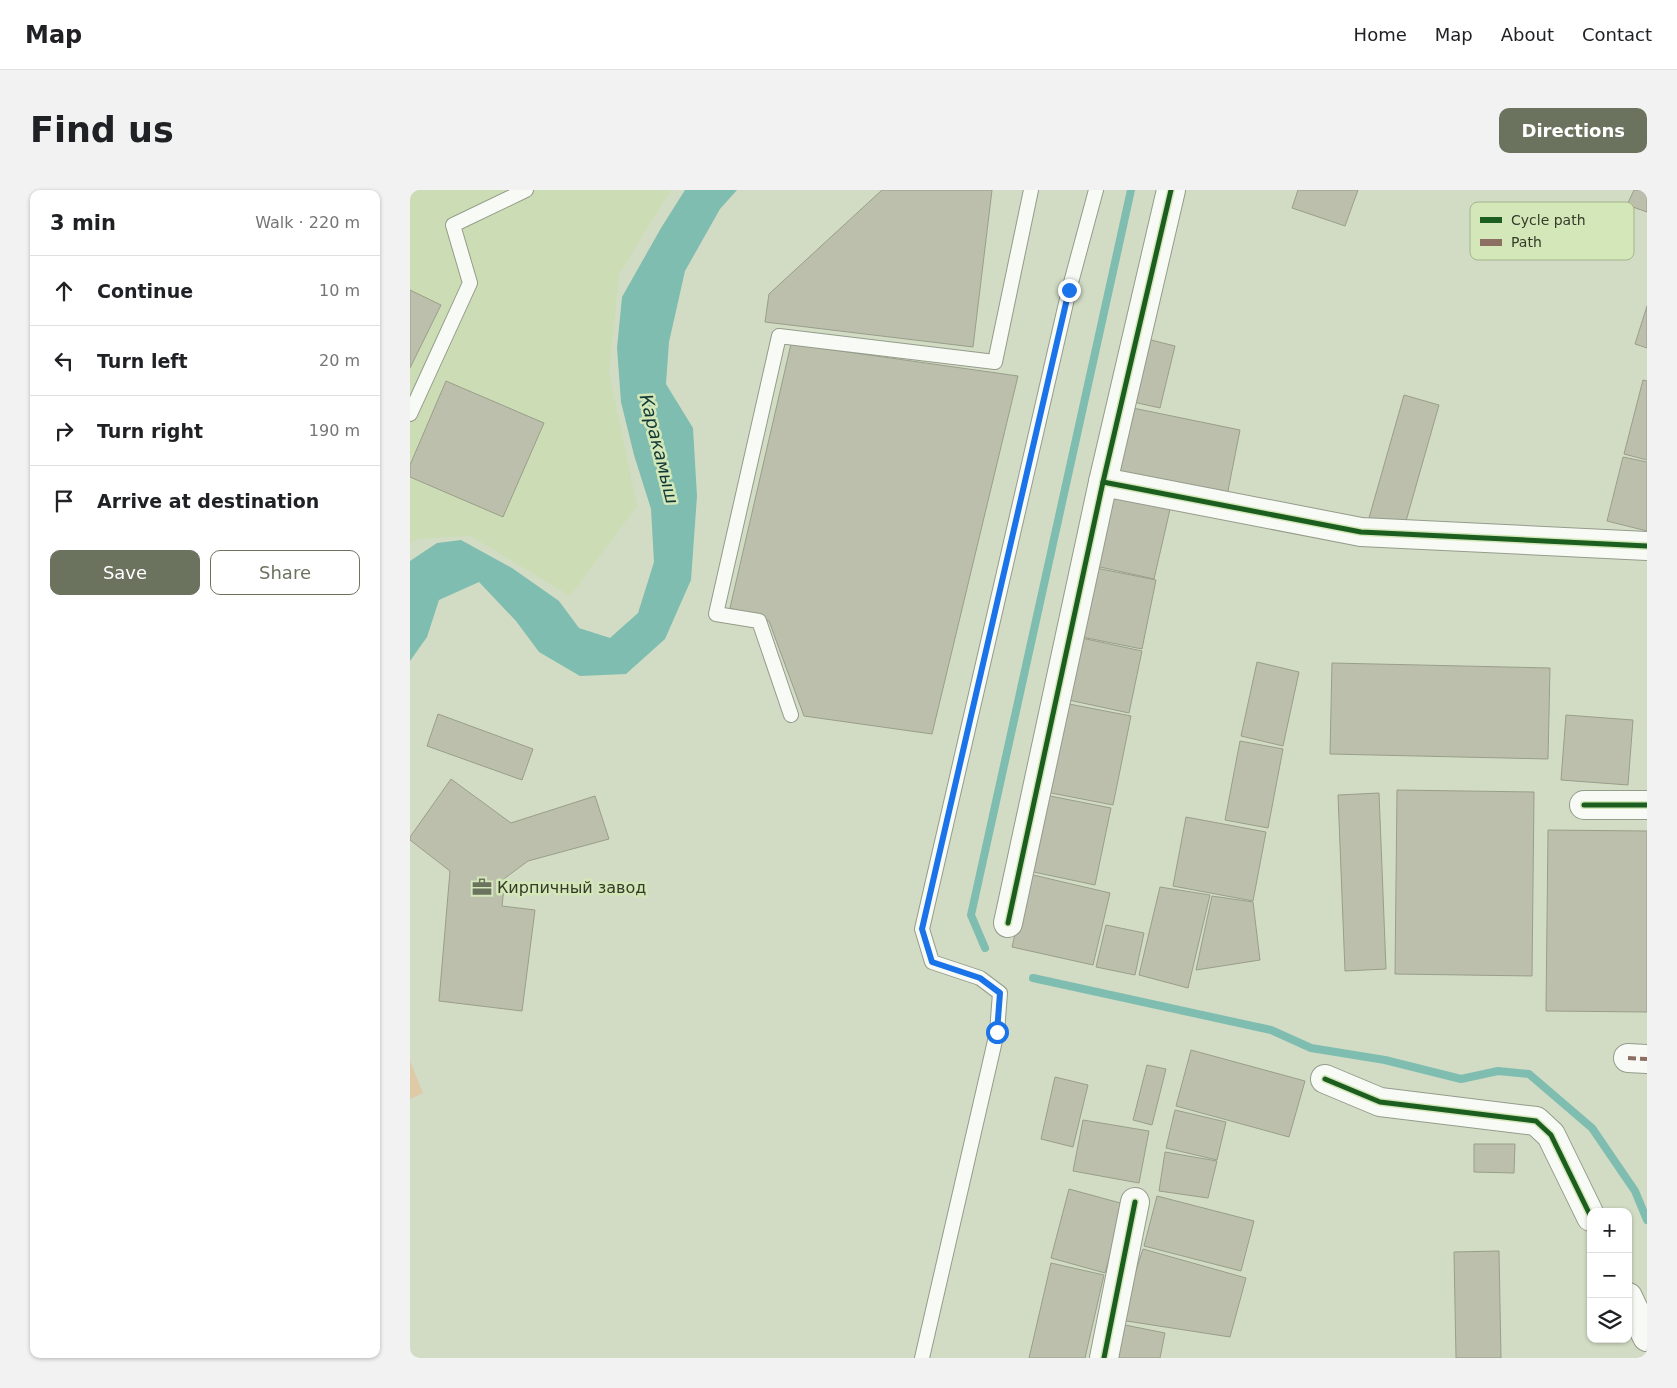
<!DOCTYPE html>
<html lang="en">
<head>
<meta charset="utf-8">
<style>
	:root { --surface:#fff; --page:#f2f2f2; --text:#202124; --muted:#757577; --line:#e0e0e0; --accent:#6b735f }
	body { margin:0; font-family:"DejaVu Sans",sans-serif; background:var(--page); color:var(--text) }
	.controls { position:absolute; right:15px; bottom:15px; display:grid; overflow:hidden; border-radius:10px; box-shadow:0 1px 4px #0004 }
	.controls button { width:45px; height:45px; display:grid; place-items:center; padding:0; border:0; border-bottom:1px solid var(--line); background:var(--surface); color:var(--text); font:25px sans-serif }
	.stop { position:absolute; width:15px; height:15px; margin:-11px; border:4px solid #1a73e8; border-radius:50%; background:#fff }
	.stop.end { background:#1a73e8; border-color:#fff; box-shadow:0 1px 5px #0008 }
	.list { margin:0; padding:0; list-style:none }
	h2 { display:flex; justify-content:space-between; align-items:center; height:65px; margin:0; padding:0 20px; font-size:21px }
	h2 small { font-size:16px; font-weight:400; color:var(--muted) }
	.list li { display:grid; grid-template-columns:32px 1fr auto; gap:15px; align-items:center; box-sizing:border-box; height:70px; padding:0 20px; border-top:1px solid var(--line) }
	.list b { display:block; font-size:19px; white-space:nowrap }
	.list em { font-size:16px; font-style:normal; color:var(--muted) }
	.actions { display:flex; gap:10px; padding:15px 20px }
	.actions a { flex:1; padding:11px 0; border:1px solid var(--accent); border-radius:10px; text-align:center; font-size:18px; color:var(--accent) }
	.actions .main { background:var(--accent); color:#fff }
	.icon { flex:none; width:28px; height:28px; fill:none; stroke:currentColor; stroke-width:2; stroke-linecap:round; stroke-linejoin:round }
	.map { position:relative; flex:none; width:1237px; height:1168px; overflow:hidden; border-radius:10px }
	header { display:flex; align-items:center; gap:30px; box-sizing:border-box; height:70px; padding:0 25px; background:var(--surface); border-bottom:1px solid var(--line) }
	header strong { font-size:24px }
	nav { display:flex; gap:28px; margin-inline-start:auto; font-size:18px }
	.intro { display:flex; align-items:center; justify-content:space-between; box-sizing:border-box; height:120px; padding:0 30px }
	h1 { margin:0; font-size:35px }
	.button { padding:12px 22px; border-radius:10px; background:var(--accent); color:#fff; font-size:18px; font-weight:700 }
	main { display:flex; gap:30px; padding:0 30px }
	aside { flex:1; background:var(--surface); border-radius:10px; box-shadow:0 1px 4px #0004 }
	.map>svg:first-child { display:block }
</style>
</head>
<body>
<header>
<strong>Map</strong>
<nav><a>Home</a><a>Map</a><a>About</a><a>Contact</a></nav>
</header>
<div class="intro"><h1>Find us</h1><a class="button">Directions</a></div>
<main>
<aside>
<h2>3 min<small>Walk · 220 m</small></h2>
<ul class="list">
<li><svg class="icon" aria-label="ahead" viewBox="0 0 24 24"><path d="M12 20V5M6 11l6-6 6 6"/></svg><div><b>Continue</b></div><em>10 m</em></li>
<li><svg class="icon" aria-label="left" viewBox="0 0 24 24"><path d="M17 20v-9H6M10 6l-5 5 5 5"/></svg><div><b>Turn left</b></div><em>20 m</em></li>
<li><svg class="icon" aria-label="right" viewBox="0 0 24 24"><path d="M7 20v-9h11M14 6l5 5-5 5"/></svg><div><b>Turn right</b></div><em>190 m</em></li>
<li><svg class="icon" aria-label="arrive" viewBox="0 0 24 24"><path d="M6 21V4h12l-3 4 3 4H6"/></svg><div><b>Arrive at destination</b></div></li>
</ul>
<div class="actions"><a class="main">Save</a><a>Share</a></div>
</aside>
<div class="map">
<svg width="1237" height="1168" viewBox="0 0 1237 1168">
	<rect width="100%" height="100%" fill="#d2dcc4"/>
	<!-- built -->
	<polygon fill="#ccddb5" points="0,0 261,0 209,84 199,182 227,316 160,406 61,346 7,349 0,354"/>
	<!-- green -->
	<polygon fill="#decaa7" points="0,871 13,903 0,909"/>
	<!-- water -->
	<polygon fill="#7fbdb0" points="275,0 327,0 310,19 275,81 259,152 256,194 283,238 287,306 281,390 255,449 216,484 170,486 129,462 106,431 69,392 29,410 17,447 0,471 0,371 27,353 51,350 102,378 149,411 169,438 200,448 228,423 244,372 241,319 224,265 211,212 207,158 212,107 251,38"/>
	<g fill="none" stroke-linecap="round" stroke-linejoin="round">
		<!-- stream -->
		<g stroke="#7fbdb0" stroke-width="8">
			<polyline points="575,758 561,725 721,0"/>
			<polyline points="623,788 861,840 901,858 975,870 1051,889 1088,881 1119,884 1182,938 1225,1001 1237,1030"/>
		</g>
	</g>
	<!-- building -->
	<g fill="#bbbfab" stroke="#999e8a">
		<polygon points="472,0 582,0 563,157 355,132 359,104"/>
		<polygon points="888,0 948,0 935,36 882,18"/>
		<polygon points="1224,0 1237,0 1237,22 1217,15"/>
		<polygon points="0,100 31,115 0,178"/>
		<polygon points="1237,116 1237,158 1225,154"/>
		<polygon points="733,148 765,156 750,218 719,211"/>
		<polygon points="381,154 608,186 522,544 394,526 359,431 320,418"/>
		<polygon points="1233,190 1237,191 1237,270 1214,264"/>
		<polygon points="36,191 134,233 93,327 0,287 0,275"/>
		<polygon points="994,205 1029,215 994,338 959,328"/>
		<polygon points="718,217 830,240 817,306 704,283"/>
		<polygon points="1213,267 1237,272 1237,341 1197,331"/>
		<polygon points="699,301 761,315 744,389 681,375"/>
		<polygon points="681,377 746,390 732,459 667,446"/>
		<polygon points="667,447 732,461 719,523 654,509"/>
		<polygon points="847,472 889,482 873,556 831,546"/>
		<polygon points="922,473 1140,478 1138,569 920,564"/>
		<polygon points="654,513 721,526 703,615 636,602"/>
		<polygon points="28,524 123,559 112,590 17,556"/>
		<polygon points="1156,525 1223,530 1218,595 1151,590"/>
		<polygon points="830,551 873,559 858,638 815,630"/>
		<polygon points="41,589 101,633 185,606 199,649 118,671 95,688 92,716 125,720 112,821 29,811 40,681 0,650 0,647"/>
		<polygon points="987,600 1124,602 1122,786 985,784"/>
		<polygon points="969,603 976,779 935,781 928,605"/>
		<polygon points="635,605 701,618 685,695 619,681"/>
		<polygon points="776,627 856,642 843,711 763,696"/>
		<polygon points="1138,640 1237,641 1237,822 1136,821"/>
		<polygon points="619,684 700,703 683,775 602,757"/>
		<polygon points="750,697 800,705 778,798 729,785"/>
		<polygon points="802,706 843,712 850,770 786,780"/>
		<polygon points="696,735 734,743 725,785 686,777"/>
		<polygon points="781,860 895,891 879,947 766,916"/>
		<polygon points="737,875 756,879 742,935 723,930"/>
		<polygon points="645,887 678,895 663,957 631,949"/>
		<polygon points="765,920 816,932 807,970 756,958"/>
		<polygon points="673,930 739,941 729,993 663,981"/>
		<polygon points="1064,954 1105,954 1104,983 1064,982"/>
		<polygon points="755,962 807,971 798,1008 749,1001"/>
		<polygon points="659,999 714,1014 695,1083 641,1068"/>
		<polygon points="747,1006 844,1031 831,1081 734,1056"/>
		<polygon points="733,1059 836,1088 820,1147 710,1130"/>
		<polygon points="1089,1061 1091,1168 1046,1168 1044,1062"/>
		<polygon points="641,1073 694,1085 675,1168 619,1168"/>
		<polygon points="710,1134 755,1143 750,1168 703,1168"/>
	</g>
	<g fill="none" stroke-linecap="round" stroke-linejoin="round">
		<defs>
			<g id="lane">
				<polyline points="0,224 60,93 43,35 116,0"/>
				<polyline points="381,525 349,431 306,424 369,146 585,172 621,0"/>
				<polyline points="512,1168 587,842 590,803 570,788 522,772 512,739 659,100 686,0"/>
			</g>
			<g id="street">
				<polyline points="693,292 951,342 1237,356"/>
				<polyline points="1174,615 1237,615"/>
				<polyline points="598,733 693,292 761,0"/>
				<polyline points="1218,868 1237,869"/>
				<polyline points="915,889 970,912 1126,931 1141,945 1181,1027"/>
				<polyline points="1218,1107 1237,1147"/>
				<polyline points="694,1168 725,1012"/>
			</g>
		</defs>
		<!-- lane casing -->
		<use href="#lane" stroke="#949c8a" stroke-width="16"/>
		<!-- street casing -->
		<use href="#street" stroke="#949c8a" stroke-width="30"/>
		<!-- lane -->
		<use href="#lane" stroke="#f8faf6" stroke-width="14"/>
		<!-- street -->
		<use href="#street" stroke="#f8faf6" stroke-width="28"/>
		<!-- quiet -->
		<polyline stroke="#8d6e63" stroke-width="4" stroke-dasharray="8 4" stroke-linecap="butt" points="1218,868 1237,869"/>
		<defs>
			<g id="cycleway">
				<polyline points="693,292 951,342 1237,356"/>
				<polyline points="1174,615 1237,615"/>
				<polyline points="598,733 693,292 761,0"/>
				<polyline points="915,889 970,912 1126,931 1141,945 1181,1027"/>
				<polyline points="694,1168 725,1012"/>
			</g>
		</defs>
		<!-- cycleway casing -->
		<use href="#cycleway" stroke="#d4e7b9" stroke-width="8"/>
		<!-- cycleway -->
		<use href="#cycleway" stroke="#1b5e20" stroke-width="5"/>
	</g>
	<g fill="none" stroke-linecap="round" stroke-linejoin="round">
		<!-- route -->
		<polyline stroke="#1a73e8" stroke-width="6" points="587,842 590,803 570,788 522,772 512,739 659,100"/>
	</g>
	<!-- icons -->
	<defs>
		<symbol id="office-bare" viewBox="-9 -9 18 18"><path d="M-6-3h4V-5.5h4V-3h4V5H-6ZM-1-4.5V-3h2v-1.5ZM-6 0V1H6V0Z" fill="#6b735f" stroke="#d4e7b9" stroke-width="2.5" paint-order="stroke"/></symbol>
	</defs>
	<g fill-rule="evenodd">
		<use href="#office-bare" x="58" y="683" width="28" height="28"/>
	</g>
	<g text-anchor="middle" stroke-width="5" stroke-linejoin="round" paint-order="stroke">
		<!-- poi labels -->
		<g font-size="16" fill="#343b29" stroke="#d4e7b9" text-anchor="start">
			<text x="87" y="703">Кирпичный завод</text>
		</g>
		<!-- water labels -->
		<g font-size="18" font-style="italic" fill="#103935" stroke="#d4e7b9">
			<text transform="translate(249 259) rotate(76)" y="6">Каракамыш</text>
		</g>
	</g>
	<!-- legend -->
	<rect x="1060" y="12" width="164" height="58" rx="8" fill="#d4e7b9" stroke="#a4b38e" stroke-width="1"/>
	<rect x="1070" y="27" width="22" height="6" fill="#1b5e20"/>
	<rect x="1070" y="49" width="22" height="7" fill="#8d6e63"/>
	<g font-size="14" fill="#343b29">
		<text x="1101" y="35">Cycle path</text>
		<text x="1101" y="57">Path</text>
	</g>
</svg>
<div class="controls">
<button>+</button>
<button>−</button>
<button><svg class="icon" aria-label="layers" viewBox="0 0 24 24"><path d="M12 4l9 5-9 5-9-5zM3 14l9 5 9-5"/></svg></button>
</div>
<div class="stop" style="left:587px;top:842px"></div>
<div class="stop end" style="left:659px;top:100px"></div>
</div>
</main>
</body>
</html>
